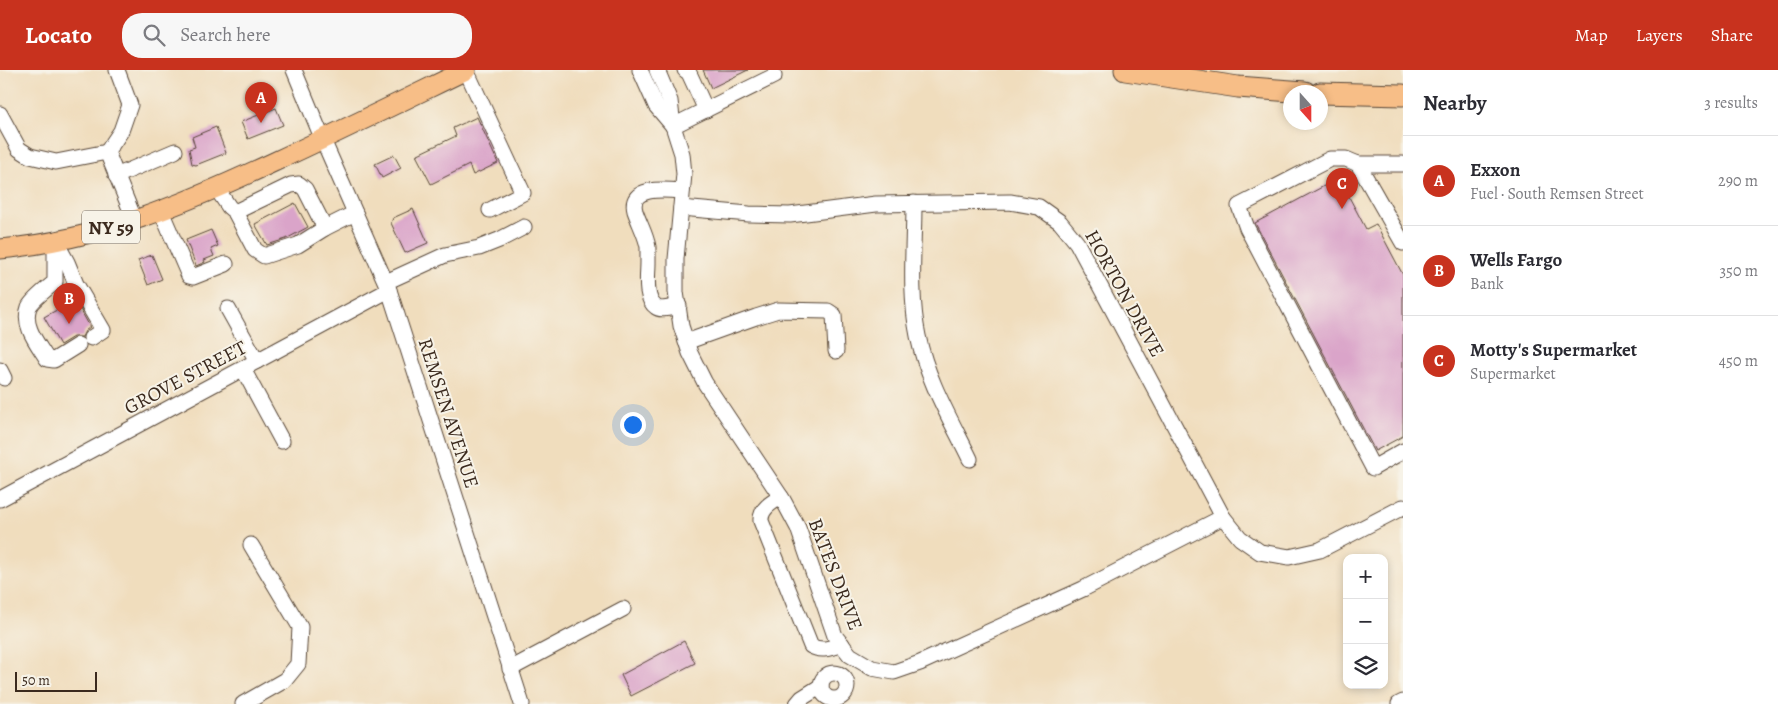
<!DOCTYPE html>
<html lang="en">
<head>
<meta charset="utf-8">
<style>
	:root { --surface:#fff; --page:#f7f7f7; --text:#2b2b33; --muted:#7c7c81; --line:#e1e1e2; --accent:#c8321e }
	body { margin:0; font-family:Alegreya,serif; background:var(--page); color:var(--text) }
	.controls { position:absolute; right:15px; bottom:15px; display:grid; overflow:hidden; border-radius:10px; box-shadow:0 2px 8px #0003 }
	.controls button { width:45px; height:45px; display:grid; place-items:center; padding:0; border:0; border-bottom:1px solid var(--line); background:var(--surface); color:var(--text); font:25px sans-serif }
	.compass { position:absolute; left:1283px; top:15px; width:45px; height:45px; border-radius:50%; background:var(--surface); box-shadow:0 2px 8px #0003; rotate:159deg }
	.scale { position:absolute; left:15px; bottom:12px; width:82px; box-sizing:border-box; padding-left:5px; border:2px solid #3b2a1e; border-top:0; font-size:14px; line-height:18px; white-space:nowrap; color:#3b2a1e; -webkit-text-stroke:4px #f7f3e8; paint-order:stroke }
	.you { position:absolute; left:632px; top:354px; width:18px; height:18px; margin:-12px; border:4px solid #fff; border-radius:50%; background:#1a73e8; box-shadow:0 0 0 8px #1a73e833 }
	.badge { display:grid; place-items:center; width:32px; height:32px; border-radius:50%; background:var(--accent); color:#fff; font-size:16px; font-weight:700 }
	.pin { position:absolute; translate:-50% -41px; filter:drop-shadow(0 1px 2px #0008) }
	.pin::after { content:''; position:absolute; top:26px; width:18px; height:15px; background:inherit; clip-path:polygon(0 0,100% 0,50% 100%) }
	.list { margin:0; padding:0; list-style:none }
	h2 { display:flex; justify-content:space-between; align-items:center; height:65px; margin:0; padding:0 20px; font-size:21px }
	h2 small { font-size:16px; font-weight:400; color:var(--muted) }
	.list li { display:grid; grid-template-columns:32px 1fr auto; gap:15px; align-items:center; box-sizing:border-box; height:90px; padding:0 20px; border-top:1px solid var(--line) }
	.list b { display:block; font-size:19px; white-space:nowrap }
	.list p { margin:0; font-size:16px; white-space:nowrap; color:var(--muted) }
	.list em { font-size:16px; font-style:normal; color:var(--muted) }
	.icon { flex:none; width:28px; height:28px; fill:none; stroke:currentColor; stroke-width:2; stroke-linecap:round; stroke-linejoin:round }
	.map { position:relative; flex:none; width:1403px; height:634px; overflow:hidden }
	header { display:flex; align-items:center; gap:30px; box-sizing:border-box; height:70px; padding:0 25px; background:var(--accent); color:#fff }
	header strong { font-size:24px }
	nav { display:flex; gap:28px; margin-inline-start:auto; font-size:18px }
	.search { width:350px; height:45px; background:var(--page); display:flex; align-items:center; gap:12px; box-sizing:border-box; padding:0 18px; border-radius:20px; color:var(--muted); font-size:19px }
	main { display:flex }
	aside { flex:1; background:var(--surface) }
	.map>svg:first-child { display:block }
</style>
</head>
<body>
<header>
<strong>Locato</strong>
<div class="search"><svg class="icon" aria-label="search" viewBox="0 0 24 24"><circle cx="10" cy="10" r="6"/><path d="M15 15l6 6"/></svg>Search here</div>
<nav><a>Map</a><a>Layers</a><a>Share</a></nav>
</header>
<main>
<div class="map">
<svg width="1403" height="634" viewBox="0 0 1403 634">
	<rect width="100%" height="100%" fill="#f7f3e8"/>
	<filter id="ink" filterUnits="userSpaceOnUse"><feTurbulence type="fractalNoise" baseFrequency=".02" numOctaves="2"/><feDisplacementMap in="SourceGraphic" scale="10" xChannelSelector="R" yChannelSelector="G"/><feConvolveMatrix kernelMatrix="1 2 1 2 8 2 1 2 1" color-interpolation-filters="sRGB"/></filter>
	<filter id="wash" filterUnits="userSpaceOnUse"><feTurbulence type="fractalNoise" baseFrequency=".0096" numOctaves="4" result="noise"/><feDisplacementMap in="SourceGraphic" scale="20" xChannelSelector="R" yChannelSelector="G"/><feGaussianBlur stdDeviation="1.12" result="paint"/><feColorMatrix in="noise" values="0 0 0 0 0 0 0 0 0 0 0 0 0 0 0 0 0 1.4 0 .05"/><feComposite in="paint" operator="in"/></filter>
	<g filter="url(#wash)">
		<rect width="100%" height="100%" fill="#f0ddbd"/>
		<g id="blocks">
			<!-- building -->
			<g fill="#daa4c9">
				<polygon points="703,0 748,0 711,18"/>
				<polygon points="276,38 283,55 248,69 241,52"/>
				<polygon points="477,47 498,93 473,105 469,95 431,114 416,85 456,66 453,58"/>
				<polygon points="216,57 226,83 196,95 192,94 189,79 195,77 192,67"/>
				<polygon points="394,85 401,98 382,108 375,94"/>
				<polygon points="1339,108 1366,159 1376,154 1403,205 1403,366 1375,381 1255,153"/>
				<polygon points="295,133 308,157 286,169 267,175 255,154"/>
				<polygon points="413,139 428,173 405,183 391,153 393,148"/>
				<polygon points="211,160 218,176 211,179 214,186 204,190 205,192 196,196 186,170"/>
				<polygon points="152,185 162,209 148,215 138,190"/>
				<polygon points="75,230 90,257 85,261 82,267 73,267 60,275 44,247"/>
				<polygon points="684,571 695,593 631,626 621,605"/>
			</g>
		</g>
	</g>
	<g filter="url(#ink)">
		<use href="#blocks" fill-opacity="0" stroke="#564536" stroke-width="1"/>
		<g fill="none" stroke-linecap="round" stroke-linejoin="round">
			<defs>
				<g id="minor">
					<polyline points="117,0 130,35 121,61 107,82 135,151"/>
					<polyline points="294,0 323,70 389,220 522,634"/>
					<polyline points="466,0 523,123 490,140"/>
					<polyline points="640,0 656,36 673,56"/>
					<polyline points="657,0 670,31 673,56 682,84 684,104 676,189 676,222 681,256 690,283 705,313 783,430 798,458 835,566 850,585 872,598 894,602 920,593 1083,519 1223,447"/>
					<polyline points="685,0 689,3 706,40"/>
					<polyline points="0,44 19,79 30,86 56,92 107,82"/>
					<polyline points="673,56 774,6"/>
					<polyline points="1358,94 1403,94"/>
					<polyline points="116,106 175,81"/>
					<polyline points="217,119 229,137 235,142 255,180 264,186 298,175 325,158 355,143"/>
					<path d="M 914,133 C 914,177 909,223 918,266 C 927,310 951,350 970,389"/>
					<polyline points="681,138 749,144 790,145 876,134 1010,132 1039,137 1060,152 1077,173 1223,447 1240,468 1260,482 1289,487 1320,480 1403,437"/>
					<polyline points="161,141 189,206 193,207 226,194"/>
					<polyline points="235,142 291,115 299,114 305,119 325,158"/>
					<path d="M 55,171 L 55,212 C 49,217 32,230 29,237 C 22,256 38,274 47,289 L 54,290 L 78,275"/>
					<polyline points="56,172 67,192 76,214 103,260 91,268"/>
					<polyline points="1403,173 1358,94 1346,89 1330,89 1239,136 1247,158 1373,398 1403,381"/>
					<polyline points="386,212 445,185 479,178 499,170 524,157"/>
					<path d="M 679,236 C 672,237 661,241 656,237 C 644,229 648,205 648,193 C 648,188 648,182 648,177 C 646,165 639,153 635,141 C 628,115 668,120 682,121"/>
					<polyline points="228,239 257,291"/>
					<polyline points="686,272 756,247 778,240 828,241 834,245 836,281"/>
					<polyline points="243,299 282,371"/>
					<polyline points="0,300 4,308"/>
					<path d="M 781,427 C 772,432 760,439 761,451 L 811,576 C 822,582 831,578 842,574"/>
					<polyline points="0,429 389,220"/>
					<polyline points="510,599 623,539"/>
					<circle cx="834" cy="616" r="13"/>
					<polyline points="243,634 285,610 298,594 300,557 251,475"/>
					<polyline points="797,634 802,628 821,616"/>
					<polyline points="1399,634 1403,632"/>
				</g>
				<path id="major" d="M 0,179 C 100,170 184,134 274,92 C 339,62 402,31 466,0"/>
				<g id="highway">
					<polyline points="1125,0 1238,17 1305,22"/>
					<polyline points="1320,23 1403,25"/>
				</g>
			</defs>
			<!-- minor casing -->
			<use href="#minor" stroke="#564536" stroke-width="17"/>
			<!-- major casing -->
			<use href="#major" stroke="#564536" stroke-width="21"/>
			<!-- highway casing -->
			<use href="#highway" stroke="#564536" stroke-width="23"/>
			<!-- minor -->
			<use href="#minor" stroke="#fff" stroke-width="15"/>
			<!-- major -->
			<use href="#major" stroke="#f7be87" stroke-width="19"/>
			<!-- highway -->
			<use href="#highway" stroke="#f7be87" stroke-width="21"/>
		</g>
	</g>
	<g text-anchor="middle" stroke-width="4" stroke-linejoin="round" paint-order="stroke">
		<!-- shield labels -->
		<rect fill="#f7f3e8" stroke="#73665b" stroke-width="1" x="82" y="140.5" width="58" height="33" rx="4"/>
		<g font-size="19" font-weight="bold" fill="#3b2a1e">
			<text x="111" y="164">NY 59</text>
		</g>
		<!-- street labels -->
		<g font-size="20" fill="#3b2a1e" stroke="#f7f3e8">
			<text transform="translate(1125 223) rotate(61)" y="7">HORTON DRIVE</text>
			<text transform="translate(185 307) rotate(-28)" y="7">GROVE STREET</text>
			<text transform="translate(449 343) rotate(72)" y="7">REMSEN AVENUE</text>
			<text transform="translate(836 504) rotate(69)" y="7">BATES DRIVE</text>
		</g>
	</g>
</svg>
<div class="controls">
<button>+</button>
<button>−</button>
<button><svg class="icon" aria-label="layers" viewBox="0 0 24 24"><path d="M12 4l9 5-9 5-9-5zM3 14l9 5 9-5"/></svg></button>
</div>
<svg class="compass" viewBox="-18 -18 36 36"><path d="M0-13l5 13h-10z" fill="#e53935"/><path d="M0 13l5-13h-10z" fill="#7c7c81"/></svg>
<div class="scale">50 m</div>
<div class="you"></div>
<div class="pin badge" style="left:261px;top:53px">A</div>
<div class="pin badge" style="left:69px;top:254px">B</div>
<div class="pin badge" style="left:1342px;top:139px">C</div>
</div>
<aside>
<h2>Nearby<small>3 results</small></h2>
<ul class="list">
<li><span class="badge">A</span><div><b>Exxon</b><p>Fuel · South Remsen Street</p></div><em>290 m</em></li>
<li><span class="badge">B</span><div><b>Wells Fargo</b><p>Bank</p></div><em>350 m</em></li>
<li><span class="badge">C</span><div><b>Motty's Supermarket</b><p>Supermarket</p></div><em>450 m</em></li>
</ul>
</aside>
</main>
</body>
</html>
